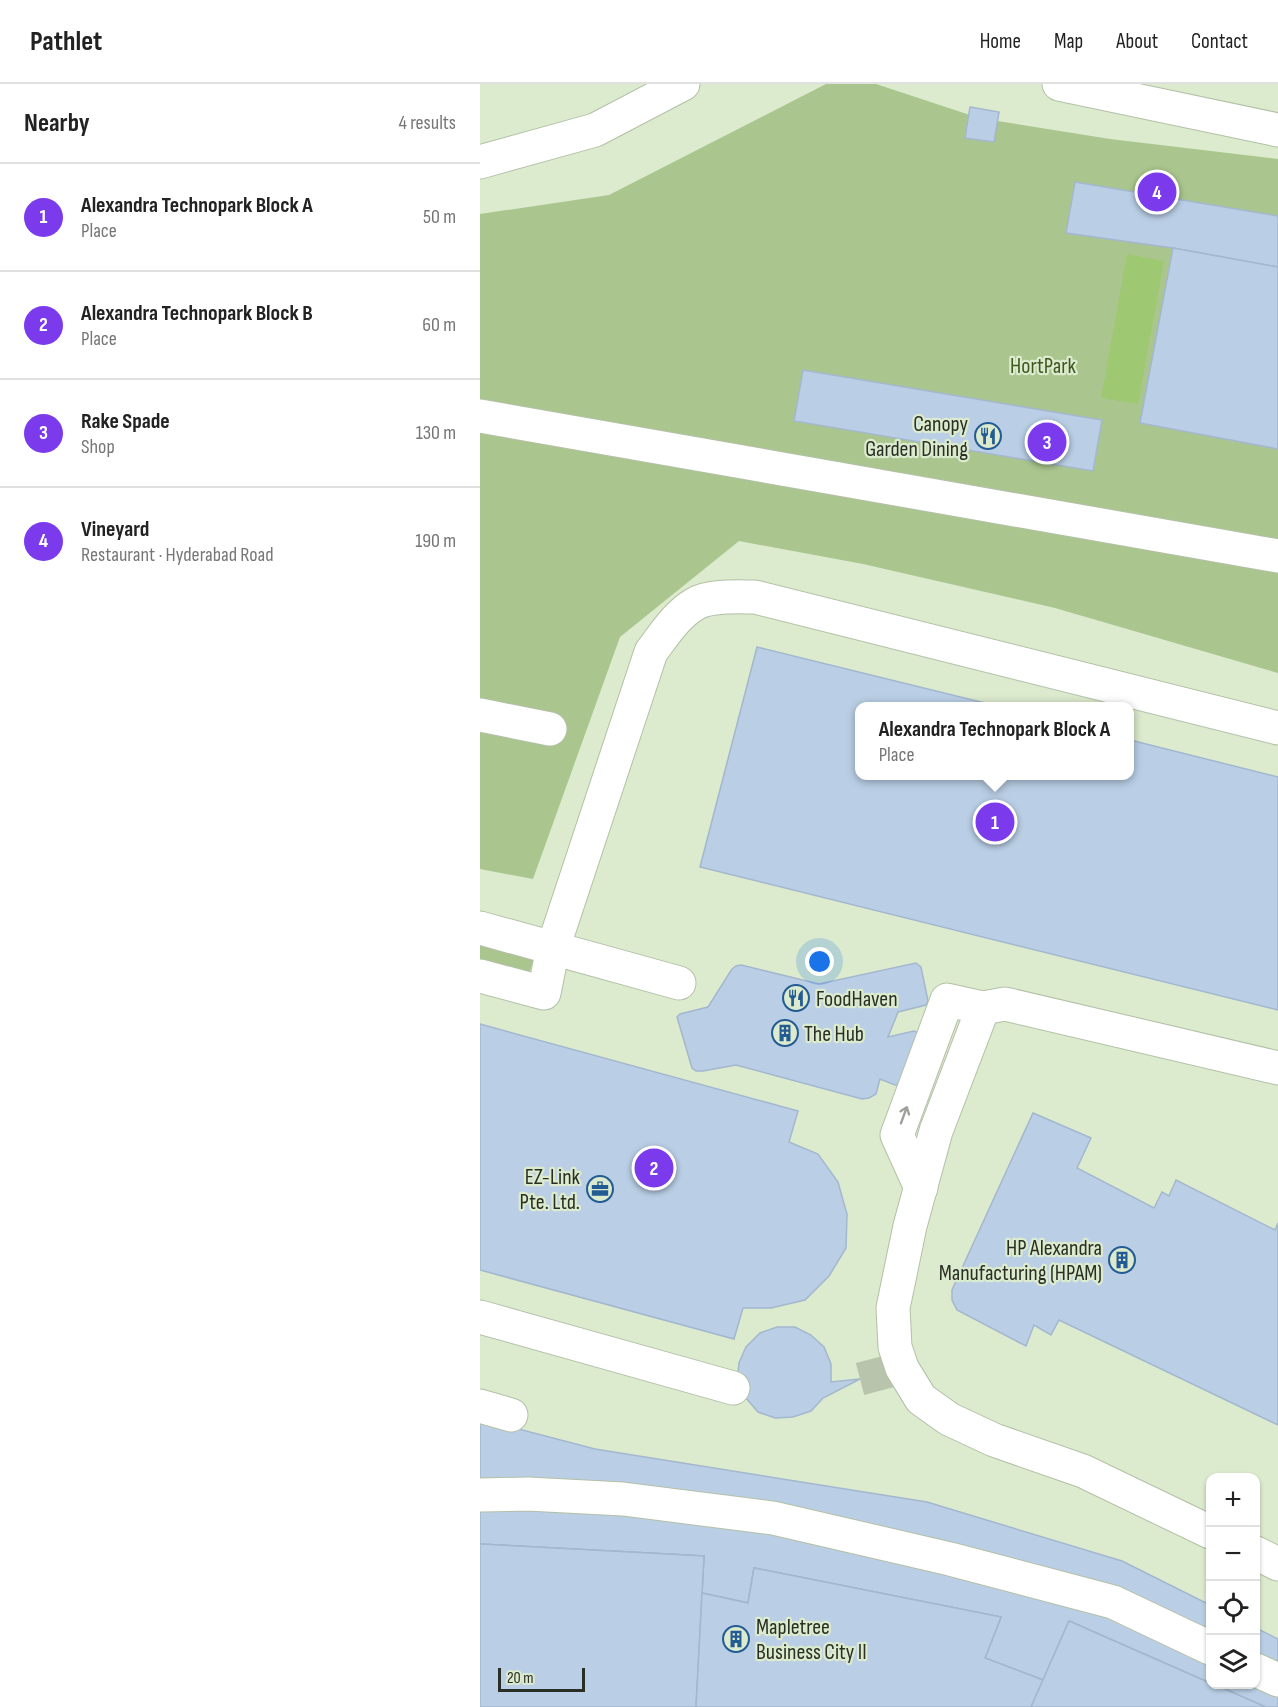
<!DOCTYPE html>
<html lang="en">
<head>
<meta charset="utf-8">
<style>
	:root { --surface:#fff; --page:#f6f6f6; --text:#222; --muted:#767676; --line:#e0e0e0; --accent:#7c3aed }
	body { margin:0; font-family:"Sofia Sans Condensed",sans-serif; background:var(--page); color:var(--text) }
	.controls { position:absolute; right:18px; bottom:18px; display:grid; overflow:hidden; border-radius:12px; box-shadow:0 2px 4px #0004 }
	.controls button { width:54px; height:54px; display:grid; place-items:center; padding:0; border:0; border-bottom:2px solid var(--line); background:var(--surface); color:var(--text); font:30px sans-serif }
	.scale { position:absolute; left:18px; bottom:15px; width:87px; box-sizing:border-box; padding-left:6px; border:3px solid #292f24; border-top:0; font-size:16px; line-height:21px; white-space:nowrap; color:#292f24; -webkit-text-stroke:4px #dceace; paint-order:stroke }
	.you { position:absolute; left:340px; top:878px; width:21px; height:21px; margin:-15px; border:4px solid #fff; border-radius:50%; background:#1a73e8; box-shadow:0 0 0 9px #1a73e833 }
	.badge { display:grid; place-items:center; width:39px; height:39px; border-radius:50%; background:var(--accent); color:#fff; font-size:20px; font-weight:700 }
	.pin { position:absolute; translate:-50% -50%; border:3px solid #fff; box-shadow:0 2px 6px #0006 }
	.popup { position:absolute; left:375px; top:618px; width:279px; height:78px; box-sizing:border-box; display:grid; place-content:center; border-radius:12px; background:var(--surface); filter:drop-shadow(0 2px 4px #0005); font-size:20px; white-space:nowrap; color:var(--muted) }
	.popup b { font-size:22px; color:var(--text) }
	.popup::after { content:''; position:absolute; left:50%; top:100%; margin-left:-12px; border:12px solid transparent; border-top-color:var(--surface) }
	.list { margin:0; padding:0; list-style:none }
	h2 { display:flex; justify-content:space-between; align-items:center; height:78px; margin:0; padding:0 24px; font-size:26px }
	h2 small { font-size:20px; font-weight:400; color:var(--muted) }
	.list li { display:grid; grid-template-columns:39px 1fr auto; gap:18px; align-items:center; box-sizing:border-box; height:108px; padding:0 24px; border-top:2px solid var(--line) }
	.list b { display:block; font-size:22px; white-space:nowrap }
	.list p { margin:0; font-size:20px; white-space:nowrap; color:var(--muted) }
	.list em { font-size:20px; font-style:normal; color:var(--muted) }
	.icon { flex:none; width:33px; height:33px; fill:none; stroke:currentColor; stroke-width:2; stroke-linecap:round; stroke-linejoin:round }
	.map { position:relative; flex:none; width:798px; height:1623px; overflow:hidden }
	header { display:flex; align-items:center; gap:36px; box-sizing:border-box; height:84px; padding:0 30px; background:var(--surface); border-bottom:2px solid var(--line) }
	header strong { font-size:28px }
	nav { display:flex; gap:33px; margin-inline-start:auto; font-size:21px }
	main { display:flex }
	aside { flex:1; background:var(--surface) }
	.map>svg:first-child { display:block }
</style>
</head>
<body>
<header>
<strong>Pathlet</strong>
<nav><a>Home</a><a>Map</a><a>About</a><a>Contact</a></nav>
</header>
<main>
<aside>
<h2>Nearby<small>4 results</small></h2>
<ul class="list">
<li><span class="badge">1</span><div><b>Alexandra Technopark Block A</b><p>Place</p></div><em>50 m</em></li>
<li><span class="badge">2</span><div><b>Alexandra Technopark Block B</b><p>Place</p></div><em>60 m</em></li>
<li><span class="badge">3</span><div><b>Rake Spade</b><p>Shop</p></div><em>130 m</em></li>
<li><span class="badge">4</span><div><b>Vineyard</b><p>Restaurant · Hyderabad Road</p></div><em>190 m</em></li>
</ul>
</aside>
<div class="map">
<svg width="798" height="1623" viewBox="0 0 798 1623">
	<rect width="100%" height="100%" fill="#dceace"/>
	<!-- green -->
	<g fill="#aac68e">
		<polygon points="346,0 396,0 499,34 630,55 798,75 798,589 575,524 383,480 259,457 140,553 53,795 0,785 0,130 129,111"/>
		<polygon points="0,855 55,870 48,894 0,881"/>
	</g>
	<!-- water -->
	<polygon fill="#9fc873" points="647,170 684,177 658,320 621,314"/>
	<!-- building -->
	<g fill="#bacfe6" stroke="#a3b7ce" stroke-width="1.5">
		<polygon points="490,23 519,28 514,58 485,54"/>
		<polygon points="595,98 798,132 798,183 693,164 586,149"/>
		<polygon points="693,164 798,183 798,365 660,339"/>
		<polygon points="323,286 622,336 613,387 314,337"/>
		<polygon points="277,563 517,622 380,622 380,692 650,692 650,656 798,693 798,926 220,783"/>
		<polygon points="436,879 441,883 448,917 446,921 418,928 408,953 434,947 441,950 424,1000 415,1001 400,995 396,1010 389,1014 382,1015 256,981 223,987 216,987 212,984 197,933 200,930 228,923 252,885 256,882 261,881 339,900"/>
		<polygon points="0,940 318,1027 309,1058 338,1070 358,1098 367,1130 366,1164 349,1192 325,1216 291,1224 263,1224 254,1255 0,1186"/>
		<polygon points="553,1029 611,1054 597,1084 674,1124 682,1108 689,1112 696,1096 795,1146 798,1139 798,1341 579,1236 571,1251 554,1241 546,1262 477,1226 472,1216 472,1206"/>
		<polygon points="297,1243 315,1243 331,1251 344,1263 351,1280 351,1298 380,1295 343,1314 331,1327 313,1333 295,1334 278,1328 266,1314 257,1298 259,1279 266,1263 280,1249"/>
		<polygon points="0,1335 115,1365 447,1418 642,1477 730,1521 730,1599 589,1537 563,1596 505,1574 521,1533 274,1484 268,1519 222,1509 224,1472 0,1460"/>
		<polygon points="0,1460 224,1472 222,1509 268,1519 274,1484 521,1533 505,1574 563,1596 589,1537 730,1599 730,1600 734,1600 786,1623 0,1623"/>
		<polygon points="0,1460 224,1472 216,1623 0,1623"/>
		<polygon points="274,1484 521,1533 505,1574 563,1596 551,1623 216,1623 222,1509 268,1519"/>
		<polygon points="589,1537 730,1599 730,1600 734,1600 786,1623 551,1623"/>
		<polygon points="776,1544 798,1555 798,1623 786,1623 734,1600 776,1600"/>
	</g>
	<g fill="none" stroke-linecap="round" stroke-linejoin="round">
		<!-- minor-tunnel -->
		<polyline stroke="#b8c5ac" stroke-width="33" stroke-dasharray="33 16" stroke-linecap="butt" points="380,1295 422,1284"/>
		<defs>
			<g id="minor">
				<polyline points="579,0 798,46"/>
				<polyline points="0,78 115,46 203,0"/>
				<polyline points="0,332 798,472"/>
				<polyline points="0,631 70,645"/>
				<polyline points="0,844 199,899"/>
				<path d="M 0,892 L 64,909 L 73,864 L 171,568 C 184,551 196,531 215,520 C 230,511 258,513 275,513 L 798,644"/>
				<polyline points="503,924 456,1047 430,1142 413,1224 415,1263 422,1284 441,1315 469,1335 514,1356 603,1387 730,1448"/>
				<polyline points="441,1104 417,1051 467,916 503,924 525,920 798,984"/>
				<polyline points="0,1233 253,1304"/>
				<polyline points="0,1322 31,1331"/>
				<polyline points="0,1411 48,1410 143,1415 293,1434 470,1475 633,1518 730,1564"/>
				<polyline points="776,1469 798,1480"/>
				<polyline points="776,1586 798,1596"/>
			</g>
		</defs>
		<!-- minor casing -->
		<use href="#minor" stroke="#b3c0a6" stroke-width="35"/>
		<!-- minor -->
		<use href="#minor" stroke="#fff" stroke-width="33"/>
	</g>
	<!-- one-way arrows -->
	<defs><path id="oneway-shaft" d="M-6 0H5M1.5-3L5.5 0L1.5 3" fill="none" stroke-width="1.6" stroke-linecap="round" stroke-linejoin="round" transform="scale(1.5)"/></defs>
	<use stroke="#9fa19c" href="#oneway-shaft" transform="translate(424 1031) rotate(-70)"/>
	<!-- icons -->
	<defs>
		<symbol id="restaurant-ring" viewBox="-11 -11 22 22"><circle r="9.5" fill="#dceace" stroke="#235b93" stroke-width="1.5"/><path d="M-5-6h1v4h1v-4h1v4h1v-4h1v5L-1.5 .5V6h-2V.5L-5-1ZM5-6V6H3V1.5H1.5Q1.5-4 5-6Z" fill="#235b93"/></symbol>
		<symbol id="building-ring" viewBox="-11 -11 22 22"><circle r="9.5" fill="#dceace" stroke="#235b93" stroke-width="1.5"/><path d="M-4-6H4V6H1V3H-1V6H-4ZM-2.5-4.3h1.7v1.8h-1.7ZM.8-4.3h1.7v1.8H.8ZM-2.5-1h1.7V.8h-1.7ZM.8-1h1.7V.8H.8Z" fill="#235b93"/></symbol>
		<symbol id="office-ring" viewBox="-11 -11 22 22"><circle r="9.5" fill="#dceace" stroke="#235b93" stroke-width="1.5"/><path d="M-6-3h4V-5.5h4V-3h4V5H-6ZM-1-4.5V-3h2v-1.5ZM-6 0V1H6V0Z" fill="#235b93"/></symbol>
	</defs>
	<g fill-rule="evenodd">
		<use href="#restaurant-ring" x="493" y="337" width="30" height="30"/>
		<use href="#restaurant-ring" x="301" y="899" width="30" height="30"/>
		<use href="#building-ring" x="290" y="934" width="30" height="30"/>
		<use href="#office-ring" x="105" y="1090" width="30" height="30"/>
		<use href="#building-ring" x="627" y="1161" width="30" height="30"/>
		<use href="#building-ring" x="241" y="1540" width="30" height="30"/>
	</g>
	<g text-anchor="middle" stroke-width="4.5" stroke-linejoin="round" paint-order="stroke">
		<!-- park labels -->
		<g font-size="22" fill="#3d571c" stroke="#dceace">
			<text x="563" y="289">HortPark</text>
		</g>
		<!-- poi labels -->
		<g font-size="22" fill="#292f24" stroke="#dceace" text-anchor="end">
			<text x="488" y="347">Canopy<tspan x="488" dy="25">Garden Dining</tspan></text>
			<text x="336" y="922" text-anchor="start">FoodHaven</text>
			<text x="324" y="957" text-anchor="start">The Hub</text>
			<text x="100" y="1100">EZ-Link<tspan x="100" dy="25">Pte. Ltd.</tspan></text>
			<text x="622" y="1171">HP Alexandra<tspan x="622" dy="25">Manufacturing (HPAM)</tspan></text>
			<text x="276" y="1550" text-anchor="start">Mapletree<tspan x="276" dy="25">Business City II</tspan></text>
		</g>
	</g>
</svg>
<div class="controls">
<button>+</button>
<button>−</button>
<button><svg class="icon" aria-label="locate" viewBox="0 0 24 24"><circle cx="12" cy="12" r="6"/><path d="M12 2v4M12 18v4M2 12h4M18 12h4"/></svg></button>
<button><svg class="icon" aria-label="layers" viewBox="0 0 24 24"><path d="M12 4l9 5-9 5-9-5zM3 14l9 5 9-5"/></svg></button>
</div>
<div class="scale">20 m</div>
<div class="you"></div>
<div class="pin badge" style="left:515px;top:738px">1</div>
<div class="popup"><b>Alexandra Technopark Block A</b>Place</div>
<div class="pin badge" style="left:174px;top:1084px">2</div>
<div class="pin badge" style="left:567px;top:358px">3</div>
<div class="pin badge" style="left:677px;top:108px">4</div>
</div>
</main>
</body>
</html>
